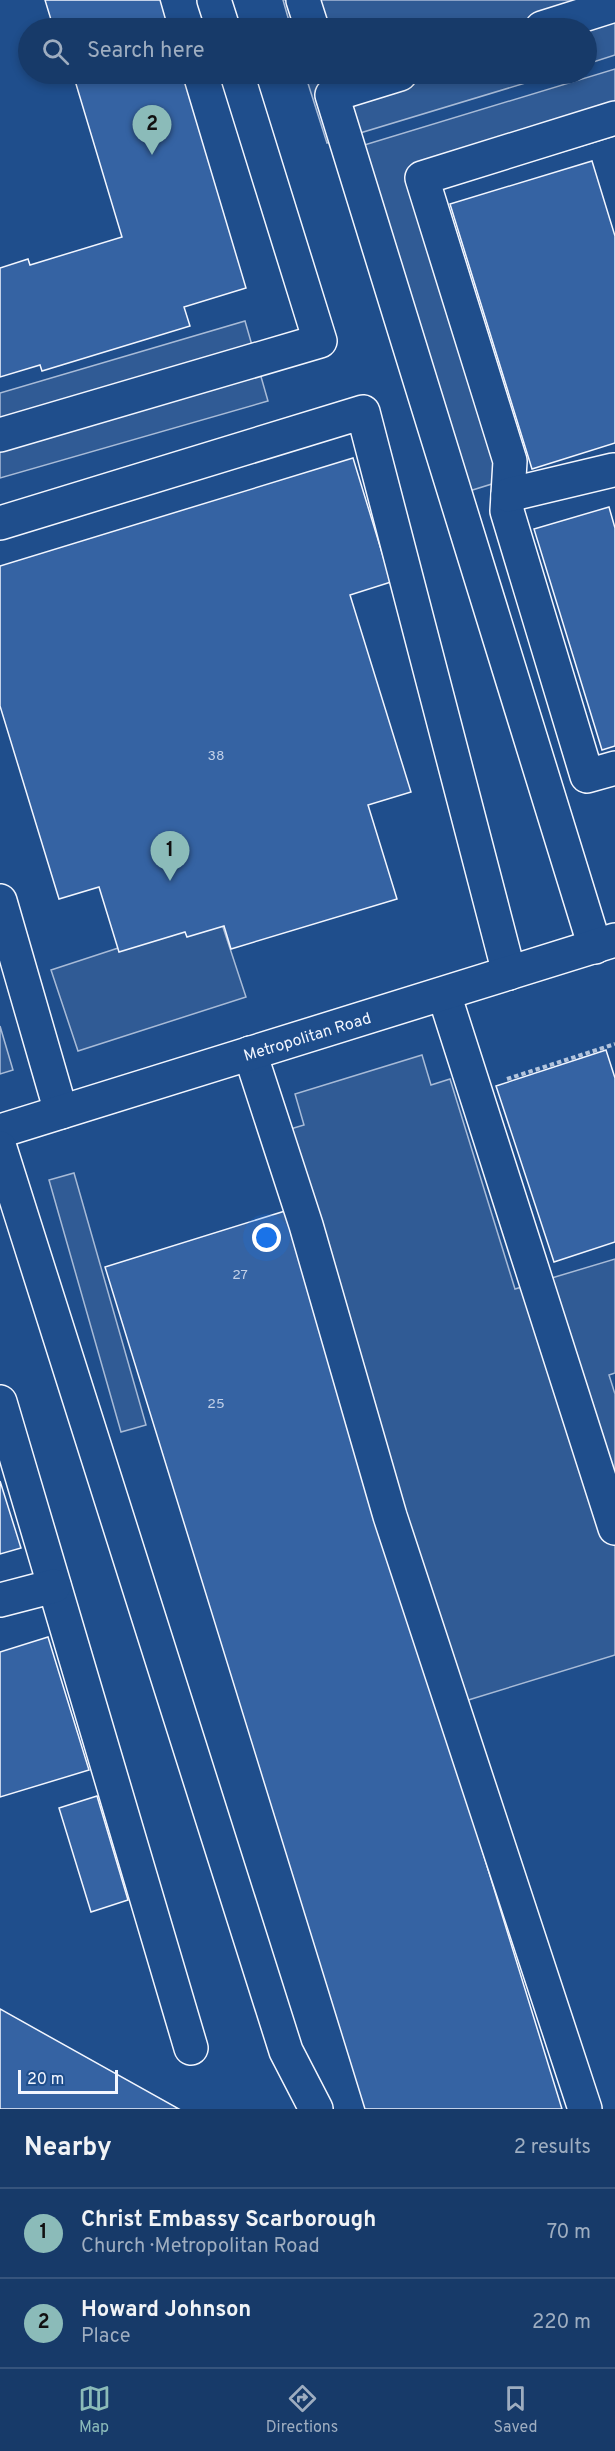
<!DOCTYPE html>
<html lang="en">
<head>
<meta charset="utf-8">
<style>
	:root { --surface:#173a69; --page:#20416f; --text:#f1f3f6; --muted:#9eadc0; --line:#36547d; --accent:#8bbbb9 }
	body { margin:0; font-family:Overpass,sans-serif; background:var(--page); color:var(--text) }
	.scale { position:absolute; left:18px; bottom:15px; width:100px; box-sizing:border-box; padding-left:6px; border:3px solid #f2f6ff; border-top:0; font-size:16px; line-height:21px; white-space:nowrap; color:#f2f6ff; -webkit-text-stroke:4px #1f4e8c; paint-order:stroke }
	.you { position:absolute; left:267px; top:1238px; width:21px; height:21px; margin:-15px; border:4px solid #fff; border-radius:50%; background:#1a73e8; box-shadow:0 0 0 9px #1a73e833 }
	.badge { display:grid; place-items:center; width:39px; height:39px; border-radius:50%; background:var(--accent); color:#111; font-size:20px; font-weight:700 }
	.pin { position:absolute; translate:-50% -50px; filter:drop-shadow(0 2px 3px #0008) }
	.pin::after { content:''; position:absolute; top:32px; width:21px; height:18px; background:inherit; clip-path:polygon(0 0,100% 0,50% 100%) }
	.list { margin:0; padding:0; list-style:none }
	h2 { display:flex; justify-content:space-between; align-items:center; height:78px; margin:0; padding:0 24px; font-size:26px }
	h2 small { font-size:20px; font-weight:400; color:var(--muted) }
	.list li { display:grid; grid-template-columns:39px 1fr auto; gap:18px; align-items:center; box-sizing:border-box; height:90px; padding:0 24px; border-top:2px solid var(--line) }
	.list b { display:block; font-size:22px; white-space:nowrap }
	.list p { margin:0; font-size:20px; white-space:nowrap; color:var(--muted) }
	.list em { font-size:20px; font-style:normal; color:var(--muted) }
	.icon { flex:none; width:33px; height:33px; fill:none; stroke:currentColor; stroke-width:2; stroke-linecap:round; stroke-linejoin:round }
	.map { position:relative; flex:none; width:615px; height:2109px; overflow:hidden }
	.search { position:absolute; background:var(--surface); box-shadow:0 3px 9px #0003; left:18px; right:18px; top:18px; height:66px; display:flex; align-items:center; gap:15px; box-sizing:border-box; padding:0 21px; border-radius:33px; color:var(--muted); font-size:22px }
	.sheet { height:258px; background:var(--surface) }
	nav { display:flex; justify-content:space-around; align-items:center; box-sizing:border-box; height:84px; border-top:2px solid var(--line); background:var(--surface); font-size:16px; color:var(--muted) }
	nav a { display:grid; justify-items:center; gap:3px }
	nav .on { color:var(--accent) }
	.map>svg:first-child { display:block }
</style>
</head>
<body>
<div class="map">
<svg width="615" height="2109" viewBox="0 0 615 2109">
	<rect width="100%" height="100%" fill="#1f4e8c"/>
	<!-- built -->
	<g fill="#305b95" stroke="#a8bbd7" stroke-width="1.5">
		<polygon points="283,0 615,0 615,55 587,64 586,28 291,28"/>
		<polygon points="615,69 615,136 435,190 521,475 466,492 361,146"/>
		<polygon points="305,74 555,74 327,143"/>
		<polygon points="245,321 268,401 0,478 0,393"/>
		<polygon points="219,915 246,997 78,1051 51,970"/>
		<polygon points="0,1026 13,1070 0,1074"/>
		<polygon points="422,1055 431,1085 450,1079 515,1289 615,1259 615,1373 609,1375 615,1394 615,1655 465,1701 287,1130 304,1125 295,1094"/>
		<polygon points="74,1173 146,1425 121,1432 49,1180"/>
	</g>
	<!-- building -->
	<g fill="#3563a3" stroke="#f2f6ff" stroke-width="1.5">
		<polygon points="45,0 160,0 168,28 60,28 57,22 52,23"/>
		<polygon points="73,74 182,74 246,288 184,307 190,326 42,371 40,365 0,377 0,268 28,259 30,265 122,237"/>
		<polygon points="592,161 615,236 615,443 532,469 450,204"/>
		<polygon points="353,458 391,582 350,595 411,792 368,805 397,899 231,949 224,926 187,937 185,932 119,952 99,887 59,899 0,706 0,566"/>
		<polygon points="609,507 615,528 615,746 602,750 534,529"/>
		<polygon points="606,1050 615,1078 615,1242 554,1262 496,1086"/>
		<polygon points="285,1211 562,2109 365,2109 105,1267"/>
		<polygon points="0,1481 21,1548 0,1554"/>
		<polygon points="48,1637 89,1770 0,1797 0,1652"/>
		<polygon points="97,1796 128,1900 91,1912 59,1808"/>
		<polygon points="0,2009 179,2109 0,2109"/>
	</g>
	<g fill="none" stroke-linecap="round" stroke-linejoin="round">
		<defs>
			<g id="minor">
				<polyline points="214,0 223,28"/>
				<polyline points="303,0 312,28"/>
				<polyline points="542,28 615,5"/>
				<polyline points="400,74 332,95 595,947"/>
				<polyline points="615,118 422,178 510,461 507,511 587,776 615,768"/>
				<polyline points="0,435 320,341 237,74"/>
				<polyline points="508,495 613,470"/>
				<polyline points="0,523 363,412 509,973"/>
				<polyline points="0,901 61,1112"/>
				<polyline points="444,994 615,1528"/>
				<polyline points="250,1053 306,1225 390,1516 585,2109"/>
				<polyline points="0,1131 615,940"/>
				<polyline points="0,1148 286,2051 316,2109"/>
				<polyline points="0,1402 191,2048"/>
				<polyline points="0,1600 54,1586"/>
			</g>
		</defs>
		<!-- minor casing -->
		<use href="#minor" stroke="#f2f6ff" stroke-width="36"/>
		<!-- path -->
		<polyline stroke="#b3c4dc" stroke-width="4" stroke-dasharray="4.5 3" stroke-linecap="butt" points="507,1079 615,1044"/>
		<!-- minor -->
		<use href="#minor" stroke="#1f4e8c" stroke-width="33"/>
	</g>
	<g text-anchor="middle" stroke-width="4.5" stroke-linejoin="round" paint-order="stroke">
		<!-- number labels -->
		<g font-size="14" fill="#c3d1e8">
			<text x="216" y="760">38</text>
			<text x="240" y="1279">27</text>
			<text x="216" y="1408">25</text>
		</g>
		<!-- street labels -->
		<g font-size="16" fill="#f2f6ff" stroke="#1f4e8c">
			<text transform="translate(307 1036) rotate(-17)" y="6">Metropolitan Road</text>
		</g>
	</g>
</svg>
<div class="scale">20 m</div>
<div class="you"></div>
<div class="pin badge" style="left:170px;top:881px">1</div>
<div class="pin badge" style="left:152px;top:155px">2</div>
<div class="search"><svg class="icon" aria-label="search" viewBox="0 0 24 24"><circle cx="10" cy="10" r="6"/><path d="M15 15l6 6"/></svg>Search here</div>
</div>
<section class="sheet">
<h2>Nearby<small>2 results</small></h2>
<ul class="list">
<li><span class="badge">1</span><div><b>Christ Embassy Scarborough</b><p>Church · Metropolitan Road</p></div><em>70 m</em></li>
<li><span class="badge">2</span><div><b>Howard Johnson</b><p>Place</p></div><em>220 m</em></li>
</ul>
</section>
<nav>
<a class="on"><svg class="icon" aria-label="map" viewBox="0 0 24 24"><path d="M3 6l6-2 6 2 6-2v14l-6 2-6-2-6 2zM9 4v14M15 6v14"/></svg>Map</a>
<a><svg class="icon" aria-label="directions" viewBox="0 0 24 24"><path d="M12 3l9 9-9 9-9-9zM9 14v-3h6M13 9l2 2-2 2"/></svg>Directions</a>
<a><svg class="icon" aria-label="saved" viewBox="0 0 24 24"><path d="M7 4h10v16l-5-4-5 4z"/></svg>Saved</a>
</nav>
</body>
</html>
